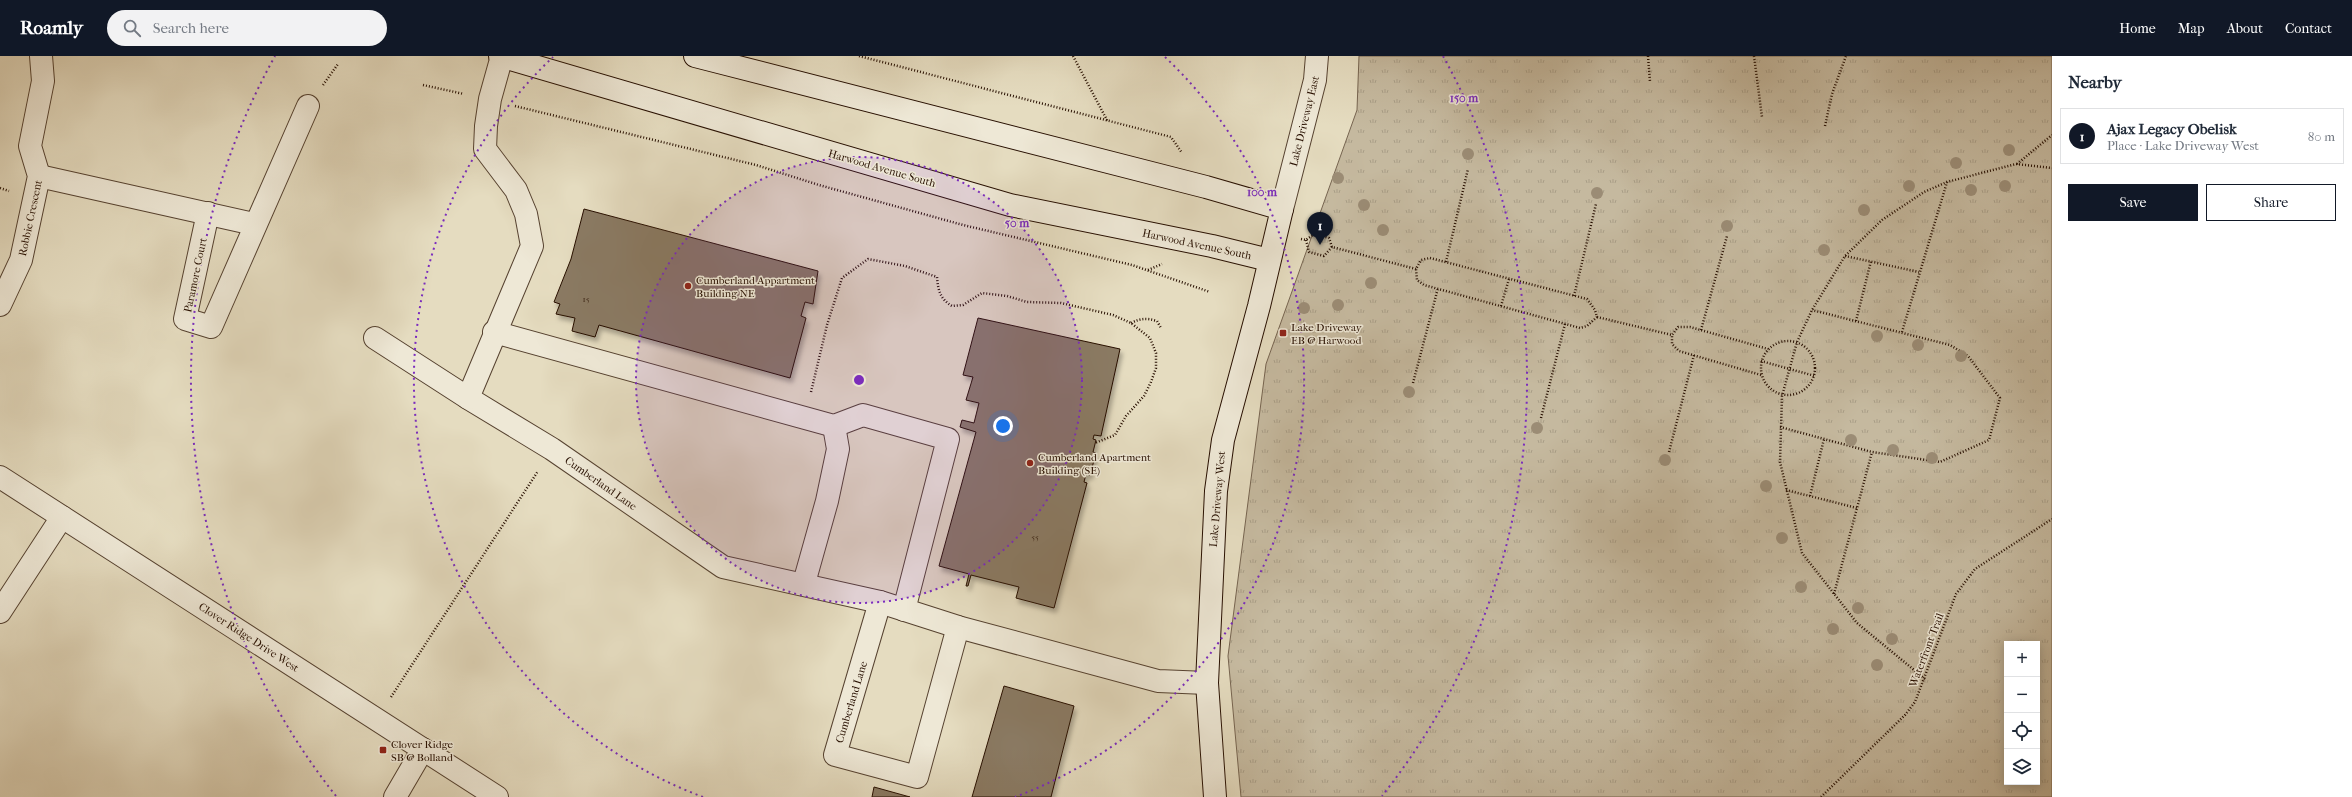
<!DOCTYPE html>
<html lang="en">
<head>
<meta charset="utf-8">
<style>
	:root { --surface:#fff; --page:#f2f2f3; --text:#1f2937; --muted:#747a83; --line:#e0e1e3; --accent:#111827 }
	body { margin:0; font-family:"IM FELL French Canon",serif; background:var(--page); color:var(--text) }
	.controls { position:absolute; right:12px; bottom:12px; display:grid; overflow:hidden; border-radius:0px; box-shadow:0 2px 10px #0003 }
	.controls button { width:36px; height:36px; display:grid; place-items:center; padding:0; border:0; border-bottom:1px solid var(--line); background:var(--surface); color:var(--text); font:20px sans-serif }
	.you { position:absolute; left:1003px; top:370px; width:14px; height:14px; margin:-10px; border:3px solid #fff; border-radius:50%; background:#1a73e8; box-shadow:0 0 0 6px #1a73e833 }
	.badge { display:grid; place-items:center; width:26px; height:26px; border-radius:50%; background:var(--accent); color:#fff; font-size:13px; font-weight:700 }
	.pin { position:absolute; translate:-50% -33px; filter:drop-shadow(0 1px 2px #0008) }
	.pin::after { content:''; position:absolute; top:21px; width:14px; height:12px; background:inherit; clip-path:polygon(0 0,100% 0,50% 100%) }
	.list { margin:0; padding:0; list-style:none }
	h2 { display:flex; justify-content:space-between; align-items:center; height:52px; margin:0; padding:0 16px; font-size:17px }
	h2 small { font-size:13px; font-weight:400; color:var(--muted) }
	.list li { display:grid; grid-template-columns:26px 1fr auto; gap:12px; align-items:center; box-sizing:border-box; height:56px; margin:0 8px 8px; padding:0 8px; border:1px solid var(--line); border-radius:0px }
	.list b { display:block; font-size:15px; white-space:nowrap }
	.list p { margin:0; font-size:13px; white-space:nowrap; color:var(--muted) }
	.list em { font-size:13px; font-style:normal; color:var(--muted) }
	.actions { display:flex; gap:8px; padding:12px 16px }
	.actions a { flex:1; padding:9px 0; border:1px solid var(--accent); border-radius:0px; text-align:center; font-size:14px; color:var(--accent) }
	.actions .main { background:var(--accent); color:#fff }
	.icon { flex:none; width:22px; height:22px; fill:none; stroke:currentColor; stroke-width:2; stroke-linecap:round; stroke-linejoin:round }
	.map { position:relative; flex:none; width:2052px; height:741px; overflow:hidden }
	header { display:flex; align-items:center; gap:24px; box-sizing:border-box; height:56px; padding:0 20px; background:var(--accent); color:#fff }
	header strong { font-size:19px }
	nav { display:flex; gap:22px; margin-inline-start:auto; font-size:14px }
	.search { width:280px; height:36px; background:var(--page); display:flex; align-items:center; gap:10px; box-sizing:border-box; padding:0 14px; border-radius:22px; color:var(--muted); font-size:15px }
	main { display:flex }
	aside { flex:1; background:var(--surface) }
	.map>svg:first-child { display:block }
</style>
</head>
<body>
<header>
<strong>Roamly</strong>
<div class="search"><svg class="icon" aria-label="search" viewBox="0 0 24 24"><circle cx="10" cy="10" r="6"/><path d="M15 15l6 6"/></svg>Search here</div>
<nav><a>Home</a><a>Map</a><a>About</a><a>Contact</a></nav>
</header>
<main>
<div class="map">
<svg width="2052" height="741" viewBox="0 0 2052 741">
	<defs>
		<pattern id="park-tufts" width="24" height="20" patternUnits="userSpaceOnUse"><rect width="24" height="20" fill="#c5b99f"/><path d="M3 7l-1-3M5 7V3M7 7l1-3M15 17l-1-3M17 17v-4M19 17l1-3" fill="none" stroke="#a99e87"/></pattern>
		<filter id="shadow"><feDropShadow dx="2.5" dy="4.5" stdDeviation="2" flood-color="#0004"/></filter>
	</defs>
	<rect width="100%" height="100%" fill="#e5dcc0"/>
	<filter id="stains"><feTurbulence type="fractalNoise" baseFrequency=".005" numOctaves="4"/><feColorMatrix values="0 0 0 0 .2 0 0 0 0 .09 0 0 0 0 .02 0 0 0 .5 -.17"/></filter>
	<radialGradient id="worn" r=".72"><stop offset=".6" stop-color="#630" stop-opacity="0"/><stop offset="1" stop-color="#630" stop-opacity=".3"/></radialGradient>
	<!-- park -->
	<path fill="url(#park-tufts)" stroke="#766450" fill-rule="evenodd" d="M 1359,0 L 2052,0 L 2052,741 L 1241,741 L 1228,600 L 1266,308 L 1357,54 ZM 2007,588 L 2037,588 L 2037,726 L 2007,726 Z"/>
	<!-- building -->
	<g fill="#8a7a64" stroke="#270f00" filter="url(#shadow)">
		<polygon points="584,153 818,215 813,248 805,246 801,260 806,262 790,322 599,269 595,281 572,275 575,262 556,258 560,248 554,246 571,203"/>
		<polygon points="978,262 1120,293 1101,380 1094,379 1093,383 1096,384 1093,396 1096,397 1090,419 1086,418 1084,426 1087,427 1054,552 1016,542 1019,531 971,519 968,530 966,530 969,518 939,510 976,376 960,371 962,364 974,367 979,347 966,344 973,321 963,319"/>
		<polygon points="1004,630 1074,650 1051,741 972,741"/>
		<polygon points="874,731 910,741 872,741"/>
	</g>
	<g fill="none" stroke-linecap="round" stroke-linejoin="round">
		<defs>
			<g id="street">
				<polyline points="502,0 490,43 486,70 485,93 516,134 526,158 532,190 468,342 552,393 723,511 880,546 958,571 1158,625 1207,627"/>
				<polyline points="39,120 254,168"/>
				<polyline points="1282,153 1315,24 1317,0"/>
				<polyline points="208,157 185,263 211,271 308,50"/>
				<polyline points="0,249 21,204 39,120 30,90 43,25 41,0"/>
				<polyline points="494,276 834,370 863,359 948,383 904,554"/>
				<polyline points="375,282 468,342"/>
				<polyline points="0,421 497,741"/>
				<polyline points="804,527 827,445 838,393 834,370"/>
				<polyline points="880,546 835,699 917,721 958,571"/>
				<polyline points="0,556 62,461"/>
				<polyline points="395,741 423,693"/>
			</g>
			<g id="secondary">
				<polyline points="500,0 1010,149 1212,190 1269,204"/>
				<polyline points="695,0 1206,131 1282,153 1259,250 1223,384 1216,435 1207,627 1215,741"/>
			</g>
		</defs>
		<!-- street casing -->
		<use href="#street" stroke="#564230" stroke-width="24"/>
		<!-- secondary casing -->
		<use href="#secondary" stroke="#270f00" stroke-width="24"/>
		<!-- path -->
		<g stroke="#270f00" stroke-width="2.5" stroke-dasharray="1 2" stroke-linecap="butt">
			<polyline points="859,0 1171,81 1182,97"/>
			<polyline points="1073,0 1108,66"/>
			<polyline points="1648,0 1650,26"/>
			<polyline points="1754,0 1762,61"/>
			<polyline points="323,29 338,8"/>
			<polyline points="423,29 464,38"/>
			<polyline points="515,50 756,109 819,129 963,169 1132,209 1210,236"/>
			<polyline points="1825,70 1832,38 1846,0"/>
			<polyline points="2017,108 2052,79"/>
			<polyline points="0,132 9,135"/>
			<polyline points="1301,183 1306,184 1314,178 1329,182 1332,191 1416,213"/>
			<polyline points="1306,184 1309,196 1324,200 1332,191"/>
			<polyline points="1845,200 1919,216"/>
			<polygon points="1430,202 1587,243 1595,254 1597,261 1587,270 1580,272 1424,229 1417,224 1416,213 1421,204"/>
			<polyline points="1446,206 1468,113"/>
			<polyline points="1148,214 1162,208"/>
			<polyline points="1574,240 1596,148"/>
			<polyline points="1501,250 1509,223"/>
			<polyline points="1597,261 1672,279"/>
			<polyline points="1856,265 1871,205"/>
			<path d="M 1131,267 C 1141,262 1147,262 1157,265 L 1161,272"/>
			<polyline points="1701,274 1727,180"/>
			<polyline points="1902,276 1947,126"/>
			<circle cx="1788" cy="312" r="27"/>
			<polyline points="1761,305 1815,320"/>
			<polyline points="1761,319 1679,295 1672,288 1672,279 1678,271 1690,271 1768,293"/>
			<polyline points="1413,327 1438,232"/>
			<path d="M 811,336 L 827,269 L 842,222 L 868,203 L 905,210 L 937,221 C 938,234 940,243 952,250 L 963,249 L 982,237 L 1007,240 L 1027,246 L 1061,247 L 1113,259 L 1131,267 L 1150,282 L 1156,297 L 1156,312 L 1151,326 L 1144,340 L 1126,360 L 1115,379 L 1095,387"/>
			<polyline points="1541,362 1565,268"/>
			<polyline points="1780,371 1872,396 1940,406 1989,384 2000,342 1968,300 1950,289 1812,254"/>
			<polyline points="1669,396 1694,299"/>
			<polyline points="1786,434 1857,452"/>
			<polyline points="1810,440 1824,383"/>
			<polyline points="1834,538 1872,396"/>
			<polyline points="1925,623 1857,567 1802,497 1780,406 1782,340 1797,286 1812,254 1845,200 1882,164 1924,136 1947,126 2016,108 2052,112"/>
			<polyline points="391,641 538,415"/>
			<polyline points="1821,741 1905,659 1915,646 1956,538 1975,513 2052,463"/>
		</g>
		<!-- street -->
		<use href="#street" stroke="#eee8d6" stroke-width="22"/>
		<!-- secondary -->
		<use href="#secondary" stroke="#eee8d6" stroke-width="22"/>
	</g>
	<!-- trees -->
	<g fill="#9b8c75">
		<circle cx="2009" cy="94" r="6"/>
		<circle cx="1468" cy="98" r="6"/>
		<circle cx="1956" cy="107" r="6"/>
		<circle cx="1338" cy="122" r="6"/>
		<circle cx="1909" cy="130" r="6"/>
		<circle cx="2005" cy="130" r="6"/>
		<circle cx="1971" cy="134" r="6"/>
		<circle cx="1597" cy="137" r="6"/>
		<circle cx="1364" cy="149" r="6"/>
		<circle cx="1864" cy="154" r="6"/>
		<circle cx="1727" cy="170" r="6"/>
		<circle cx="1383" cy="174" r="6"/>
		<circle cx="1824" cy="194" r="6"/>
		<circle cx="1371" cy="227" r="6"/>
		<circle cx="1338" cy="249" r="6"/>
		<circle cx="1304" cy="252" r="6"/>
		<circle cx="1877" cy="280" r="6"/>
		<circle cx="1918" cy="289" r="6"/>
		<circle cx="1961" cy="300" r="6"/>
		<circle cx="1409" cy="336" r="6"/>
		<circle cx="1537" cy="372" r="6"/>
		<circle cx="1851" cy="384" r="6"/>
		<circle cx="1893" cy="394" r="6"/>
		<circle cx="1932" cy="402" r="6"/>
		<circle cx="1665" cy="404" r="6"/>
		<circle cx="1766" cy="430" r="6"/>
		<circle cx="1782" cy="482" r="6"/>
		<circle cx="1801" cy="531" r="6"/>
		<circle cx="1858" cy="552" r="6"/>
		<circle cx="1833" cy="573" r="6"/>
		<circle cx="1892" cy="583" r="6"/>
		<circle cx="1877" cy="609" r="6"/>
	</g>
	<!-- distance rings -->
	<circle cx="859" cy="324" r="223" fill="#7b2cbf" fill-opacity=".12"/>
	<g fill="none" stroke="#7b2cbf" stroke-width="2" stroke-dasharray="2 4">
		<circle cx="859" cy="324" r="223"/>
		<path d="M703 741A445 445 0 0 1 553 1M1165 1A445 445 0 0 1 1015 741"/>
		<path d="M336 740A668 668 0 0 1 275 0M1443 0A668 668 0 0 1 1382 740"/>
	</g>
	<!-- markers -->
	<g fill="#8f2418" stroke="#eee8d6" stroke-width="1.5">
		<circle cx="688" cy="230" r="4"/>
		<rect x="1279" y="273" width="8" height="8" rx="2"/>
		<circle cx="1030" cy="407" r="4"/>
		<rect x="379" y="690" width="8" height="8" rx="2"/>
	</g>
	<g text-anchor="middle" stroke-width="3" stroke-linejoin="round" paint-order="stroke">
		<!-- number labels -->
		<g font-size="9" fill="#402a19">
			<text x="586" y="246">15</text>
			<text x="1035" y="484">55</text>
		</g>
		<!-- street labels -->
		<g font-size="11" fill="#270f00" stroke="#eee8d6">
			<text transform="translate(1304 65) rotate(-76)" y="4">Lake Driveway East</text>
			<text transform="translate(882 112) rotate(16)" y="4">Harwood Avenue South</text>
			<text transform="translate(30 162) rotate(-78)" y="4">Robbie Crescent</text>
			<text transform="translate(1197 188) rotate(12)" y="4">Harwood Avenue South</text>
			<text transform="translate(195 219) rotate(-78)" y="4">Paramore Court</text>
			<text transform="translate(601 427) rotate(35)" y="4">Cumberland Lane</text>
			<text transform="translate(1217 443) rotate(-85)" y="4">Lake Driveway West</text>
			<text transform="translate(249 581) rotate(33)" y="4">Clover Ridge Drive West</text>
			<text transform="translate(1926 594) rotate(-69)" y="4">Waterfront Trail</text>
			<text transform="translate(851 646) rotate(-73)" y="4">Cumberland Lane</text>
		</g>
		<!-- poi labels -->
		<g font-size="11" fill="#270f00" stroke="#eee8d6" text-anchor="start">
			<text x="696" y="228">Cumberland Appartment<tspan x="696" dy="13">Building NE</tspan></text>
			<text x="1291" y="275">Lake Driveway<tspan x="1291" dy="13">EB @ Harwood</tspan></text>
			<text x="1038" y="405">Cumberland Apartment<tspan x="1038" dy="13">Building (SE)</tspan></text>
			<text x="391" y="692">Clover Ridge<tspan x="391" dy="13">SB @ Bolland</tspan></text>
		</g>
	</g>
	<circle cx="859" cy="324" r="6" fill="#7b2cbf" stroke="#eee8d6" stroke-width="2"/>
	<g font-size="12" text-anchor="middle" font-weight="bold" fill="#7b2cbf" stroke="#eee8d6" stroke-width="3" stroke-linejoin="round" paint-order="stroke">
		<text x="1464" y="46">150 m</text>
		<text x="1262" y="140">100 m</text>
		<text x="1017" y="171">50 m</text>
	</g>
	<rect width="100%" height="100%" filter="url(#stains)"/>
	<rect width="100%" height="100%" fill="url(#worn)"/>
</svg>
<div class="controls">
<button>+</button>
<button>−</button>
<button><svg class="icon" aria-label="locate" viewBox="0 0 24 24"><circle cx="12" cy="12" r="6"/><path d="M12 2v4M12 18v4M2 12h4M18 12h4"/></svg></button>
<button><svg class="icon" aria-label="layers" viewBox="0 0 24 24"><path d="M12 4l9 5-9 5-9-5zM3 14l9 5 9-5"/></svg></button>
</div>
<div class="you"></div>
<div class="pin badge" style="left:1320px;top:189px">1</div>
</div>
<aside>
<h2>Nearby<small></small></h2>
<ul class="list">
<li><span class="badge">1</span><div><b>Ajax Legacy Obelisk</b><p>Place · Lake Driveway West</p></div><em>80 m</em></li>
</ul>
<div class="actions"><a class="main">Save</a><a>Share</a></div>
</aside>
</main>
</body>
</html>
